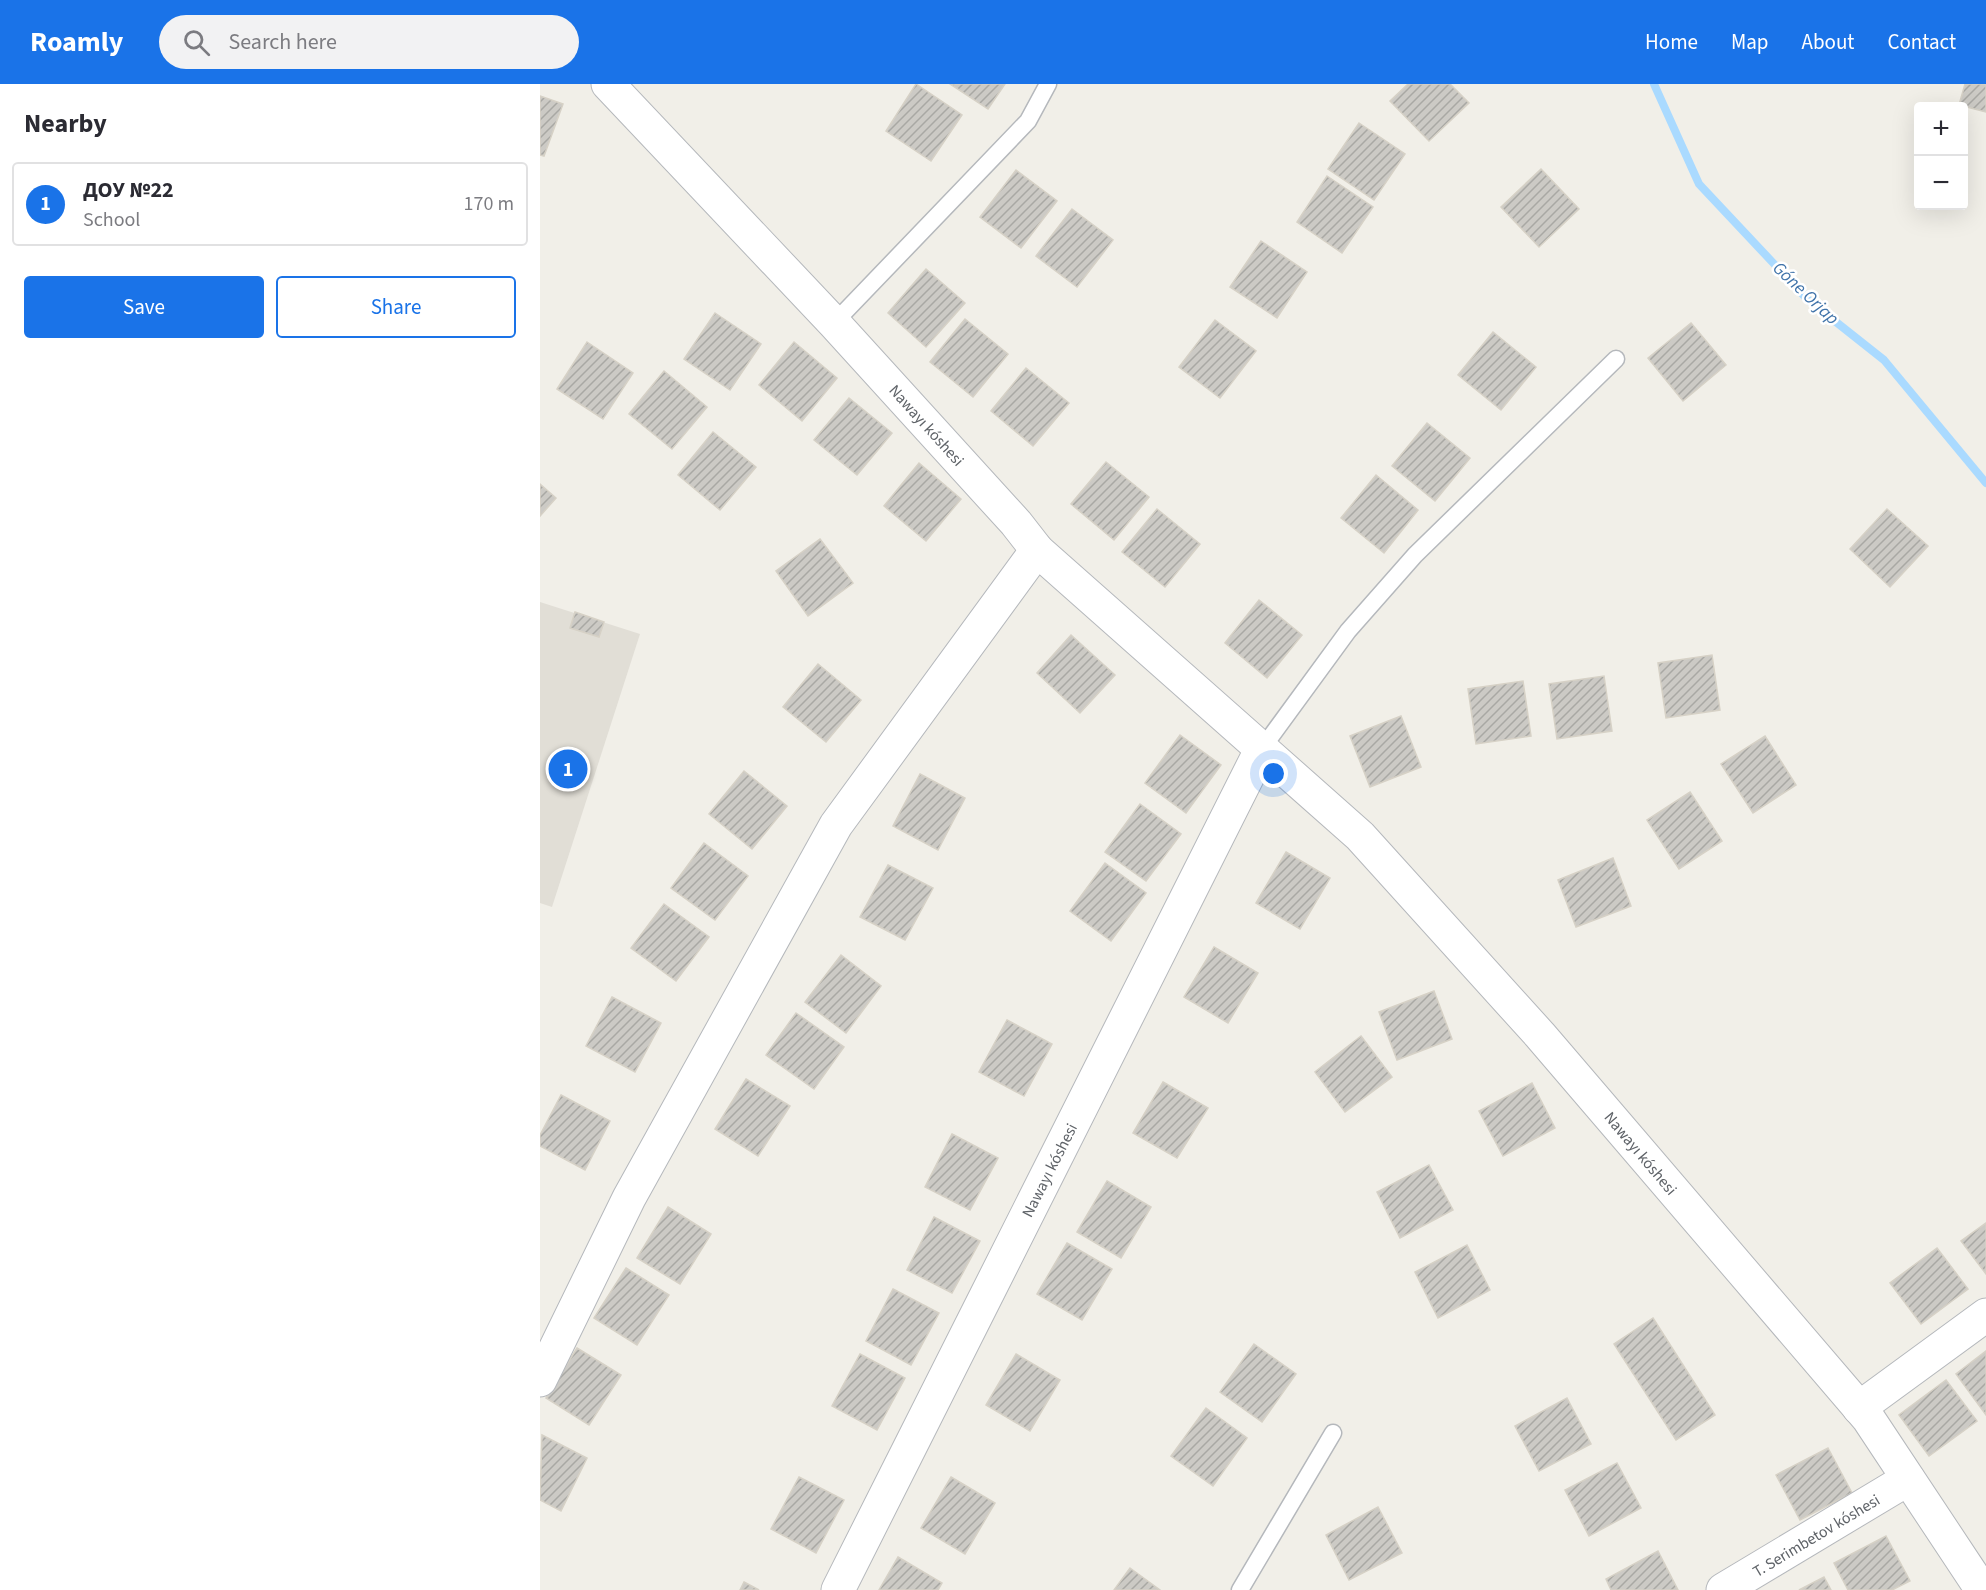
<!DOCTYPE html>
<html lang="en">
<head>
<meta charset="utf-8">
<style>
	:root { --surface:#fff; --page:#f2f2f3; --text:#2b2b33; --muted:#7c7c81; --line:#e1e1e2; --accent:#1a73e8 }
	body { margin:0; font-family:"Source Sans 3",sans-serif; background:var(--page); color:var(--text) }
	.controls { position:absolute; right:18px; top:18px; display:grid; overflow:hidden; border-radius:6px; box-shadow:0 6px 24px #0002 }
	.controls button { width:54px; height:54px; display:grid; place-items:center; padding:0; border:0; border-bottom:2px solid var(--line); background:var(--surface); color:var(--text); font:30px sans-serif }
	.you { position:absolute; left:734px; top:690px; width:21px; height:21px; margin:-15px; border:4px solid #fff; border-radius:50%; background:#1a73e8; box-shadow:0 0 0 9px #1a73e833 }
	.badge { display:grid; place-items:center; width:39px; height:39px; border-radius:50%; background:var(--accent); color:#fff; font-size:20px; font-weight:700 }
	.pin { position:absolute; translate:-50% -50%; border:3px solid #fff; box-shadow:0 2px 6px #0006 }
	.list { margin:0; padding:0; list-style:none }
	h2 { display:flex; justify-content:space-between; align-items:center; height:78px; margin:0; padding:0 24px; font-size:26px }
	h2 small { font-size:20px; font-weight:400; color:var(--muted) }
	.list li { display:grid; grid-template-columns:39px 1fr auto; gap:18px; align-items:center; box-sizing:border-box; height:84px; margin:0 12px 12px; padding:0 12px; border:2px solid var(--line); border-radius:6px }
	.list b { display:block; font-size:22px; white-space:nowrap }
	.list p { margin:0; font-size:20px; white-space:nowrap; color:var(--muted) }
	.list em { font-size:20px; font-style:normal; color:var(--muted) }
	.actions { display:flex; gap:12px; padding:18px 24px }
	.actions a { flex:1; padding:14px 0; border:2px solid var(--accent); border-radius:6px; text-align:center; font-size:21px; color:var(--accent) }
	.actions .main { background:var(--accent); color:#fff }
	.icon { flex:none; width:33px; height:33px; fill:none; stroke:currentColor; stroke-width:2; stroke-linecap:round; stroke-linejoin:round }
	.map { position:relative; flex:none; width:1446px; height:1506px; overflow:hidden }
	header { display:flex; align-items:center; gap:36px; box-sizing:border-box; height:84px; padding:0 30px; background:var(--accent); color:#fff }
	header strong { font-size:28px }
	nav { display:flex; gap:33px; margin-inline-start:auto; font-size:21px }
	.search { width:420px; height:54px; background:var(--page); display:flex; align-items:center; gap:15px; box-sizing:border-box; padding:0 21px; border-radius:33px; color:var(--muted); font-size:22px }
	main { display:flex }
	aside { flex:1; background:var(--surface) }
	.map>svg:first-child { display:block }
</style>
</head>
<body>
<header>
<strong>Roamly</strong>
<div class="search"><svg class="icon" aria-label="search" viewBox="0 0 24 24"><circle cx="10" cy="10" r="6"/><path d="M15 15l6 6"/></svg>Search here</div>
<nav><a>Home</a><a>Map</a><a>About</a><a>Contact</a></nav>
</header>
<main>
<aside>
<h2>Nearby<small></small></h2>
<ul class="list">
<li><span class="badge">1</span><div><b>ДОУ №22</b><p>School</p></div><em>170 m</em></li>
</ul>
<div class="actions"><a class="main">Save</a><a>Share</a></div>
</aside>
<div class="map">
<svg width="1446" height="1506" viewBox="0 0 1446 1506">
	<defs>
		<pattern id="building-hatch" width="6" height="6" patternUnits="userSpaceOnUse" patternTransform="scale(1.5)"><rect width="6" height="6" fill="#cccac5"/><path d="M-1 1l2-2M0 6l6-6M5 7l2-2" fill="none" stroke="#a9a8a4"/></pattern>
	</defs>
	<rect width="100%" height="100%" fill="#f1efe8"/>
	<!-- education -->
	<polygon fill="#e1ded6" points="0,518 100,550 12,823 0,819"/>
	<g fill="none" stroke-linecap="round" stroke-linejoin="round">
		<!-- stream -->
		<polyline stroke="#aadaff" stroke-width="8" points="1114,0 1159,100 1267,215 1344,276 1446,399"/>
	</g>
	<!-- building -->
	<g fill="url(#building-hatch)" stroke="#d6d1c6" stroke-width="1.5">
		<polygon points="376,0 422,31 391,77 346,47"/>
		<polygon points="410,0 465,0 448,25"/>
		<polygon points="868,0 910,0 929,19 889,57 850,17"/>
		<polygon points="1425,0 1446,0 1446,28 1419,21"/>
		<polygon points="0,12 23,20 4,72 0,71"/>
		<polygon points="819,39 865,70 834,116 788,85"/>
		<polygon points="1001,85 1039,125 999,163 961,123"/>
		<polygon points="476,86 517,117 481,164 440,133"/>
		<polygon points="787,92 833,123 802,169 757,138"/>
		<polygon points="532,125 573,156 537,203 496,172"/>
		<polygon points="721,157 767,188 737,234 690,203"/>
		<polygon points="386,185 425,219 386,263 348,229"/>
		<polygon points="175,229 221,260 190,306 144,275"/>
		<polygon points="425,235 468,270 433,313 390,278"/>
		<polygon points="675,236 716,267 680,314 639,283"/>
		<polygon points="1151,239 1186,281 1143,317 1108,274"/>
		<polygon points="953,248 996,283 961,326 918,291"/>
		<polygon points="47,258 93,289 63,335 17,305"/>
		<polygon points="254,258 297,294 262,337 219,301"/>
		<polygon points="486,284 529,319 493,362 451,327"/>
		<polygon points="124,287 167,323 132,365 89,330"/>
		<polygon points="309,314 352,349 317,391 274,356"/>
		<polygon points="887,339 930,374 895,417 852,382"/>
		<polygon points="173,348 216,383 180,426 138,391"/>
		<polygon points="566,378 609,413 574,456 531,420"/>
		<polygon points="379,379 421,415 386,457 344,422"/>
		<polygon points="836,391 878,426 844,469 801,434"/>
		<polygon points="0,400 16,414 0,432"/>
		<polygon points="617,425 660,460 625,503 582,468"/>
		<polygon points="1347,425 1388,462 1350,503 1310,465"/>
		<polygon points="280,455 313,499 268,532 236,487"/>
		<polygon points="719,516 762,551 727,594 685,559"/>
		<polygon points="35,528 64,538 59,553 30,544"/>
		<polygon points="531,551 575,591 540,629 497,589"/>
		<polygon points="1172,571 1180,626 1126,634 1118,579"/>
		<polygon points="278,580 321,616 286,658 243,623"/>
		<polygon points="1064,592 1072,647 1017,655 1009,600"/>
		<polygon points="983,597 991,652 936,660 928,605"/>
		<polygon points="861,632 881,683 830,703 810,652"/>
		<polygon points="640,651 681,681 646,729 605,699"/>
		<polygon points="1225,652 1256,701 1213,729 1181,680"/>
		<polygon points="204,687 247,722 212,765 169,730"/>
		<polygon points="380,690 425,714 398,766 353,742"/>
		<polygon points="1150,708 1182,757 1139,785 1107,736"/>
		<polygon points="600,720 641,750 606,797 565,768"/>
		<polygon points="164,759 208,792 175,836 131,804"/>
		<polygon points="746,768 790,794 760,845 716,819"/>
		<polygon points="1073,774 1091,822 1036,843 1018,796"/>
		<polygon points="565,779 606,809 571,857 530,827"/>
		<polygon points="348,781 393,804 365,856 320,833"/>
		<polygon points="124,820 169,853 136,897 91,864"/>
		<polygon points="674,863 718,889 688,939 644,913"/>
		<polygon points="301,871 341,902 306,949 265,918"/>
		<polygon points="894,907 912,955 857,976 839,928"/>
		<polygon points="72,913 121,939 95,988 46,962"/>
		<polygon points="256,929 304,963 274,1005 226,971"/>
		<polygon points="467,936 512,960 484,1012 439,988"/>
		<polygon points="821,952 852,993 805,1028 775,988"/>
		<polygon points="206,995 250,1022 218,1072 175,1045"/>
		<polygon points="623,998 668,1024 637,1074 593,1049"/>
		<polygon points="992,999 1015,1044 963,1072 939,1027"/>
		<polygon points="21,1011 70,1037 45,1086 0,1062 0,1051"/>
		<polygon points="412,1050 458,1074 430,1126 385,1103"/>
		<polygon points="889,1081 913,1126 860,1154 837,1108"/>
		<polygon points="567,1097 611,1123 581,1174 537,1148"/>
		<polygon points="128,1123 171,1150 140,1200 97,1174"/>
		<polygon points="394,1133 440,1157 412,1209 367,1186"/>
		<polygon points="1446,1139 1446,1190 1421,1157"/>
		<polygon points="527,1159 572,1185 542,1236 497,1210"/>
		<polygon points="927,1161 950,1206 898,1234 875,1188"/>
		<polygon points="1397,1164 1428,1205 1381,1240 1350,1199"/>
		<polygon points="86,1184 129,1211 97,1261 54,1234"/>
		<polygon points="353,1205 399,1229 371,1281 326,1257"/>
		<polygon points="1113,1234 1175,1331 1136,1356 1074,1260"/>
		<polygon points="714,1260 756,1290 722,1338 680,1308"/>
		<polygon points="37,1264 81,1291 49,1341 6,1314"/>
		<polygon points="1446,1267 1446,1331 1416,1290"/>
		<polygon points="320,1270 365,1294 337,1346 292,1322"/>
		<polygon points="476,1270 520,1296 490,1347 446,1321"/>
		<polygon points="1406,1296 1437,1337 1389,1372 1359,1331"/>
		<polygon points="1027,1314 1051,1360 999,1387 975,1342"/>
		<polygon points="666,1324 707,1354 673,1402 631,1372"/>
		<polygon points="2,1351 47,1374 21,1427 0,1416"/>
		<polygon points="1288,1364 1312,1409 1260,1436 1236,1391"/>
		<polygon points="1077,1379 1101,1424 1049,1452 1025,1406"/>
		<polygon points="259,1393 304,1416 276,1469 231,1445"/>
		<polygon points="411,1393 455,1419 425,1470 381,1444"/>
		<polygon points="838,1423 862,1469 809,1496 786,1451"/>
		<polygon points="1346,1452 1370,1497 1352,1506 1308,1506 1294,1479"/>
		<polygon points="1118,1467 1138,1506 1071,1506 1066,1495"/>
		<polygon points="358,1473 402,1499 398,1506 339,1506"/>
		<polygon points="590,1484 620,1506 574,1506"/>
		<polygon points="1284,1493 1291,1506 1259,1506"/>
		<polygon points="204,1498 219,1506 200,1506"/>
	</g>
	<g fill="none" stroke-linecap="round" stroke-linejoin="round">
		<defs>
			<g id="service">
				<polyline points="294,239 488,37 508,0"/>
				<polyline points="721,666 808,547 875,471 1076,275"/>
				<polyline points="700,1506 793,1349"/>
			</g>
			<g id="minor">
				<polyline points="68,0 294,239 476,439 497,466 820,752 1000,951 1328,1334 1442,1506"/>
				<polyline points="0,1296 89,1114 296,741 497,466"/>
				<polyline points="1319,1324 1446,1231"/>
				<polyline points="298,1506 721,666"/>
				<polyline points="1183,1506 1368,1395"/>
			</g>
		</defs>
		<!-- service casing -->
		<use href="#service" stroke="#b5b8bc" stroke-width="19"/>
		<!-- minor casing -->
		<use href="#minor" stroke="#b5b8bc" stroke-width="35"/>
		<!-- service -->
		<use href="#service" stroke="#fff" stroke-width="16"/>
		<!-- minor -->
		<use href="#minor" stroke="#fff" stroke-width="33"/>
	</g>
	<g text-anchor="middle" stroke-width="5" stroke-linejoin="round" paint-order="stroke">
		<!-- street labels -->
		<g font-size="16" fill="#5f6368" stroke="#fff">
			<text transform="translate(387 341) rotate(48)" y="6">Nawayı kóshesi</text>
			<text transform="translate(1101 1069) rotate(50)" y="6">Nawayı kóshesi</text>
			<text transform="translate(509 1086) rotate(-63)" y="6">Nawayı kóshesi</text>
			<text transform="translate(1276 1451) rotate(-31)" y="6">T. Serimbetov kóshesi</text>
		</g>
		<!-- water labels -->
		<g font-size="18" font-style="italic" fill="#4174aa" stroke="#fff">
			<text transform="translate(1266 209) rotate(43)" y="6">Góne Orjap</text>
		</g>
	</g>
</svg>
<div class="controls">
<button>+</button>
<button>−</button>
</div>
<div class="you"></div>
<div class="pin badge" style="left:28px;top:685px">1</div>
</div>
</main>
</body>
</html>
